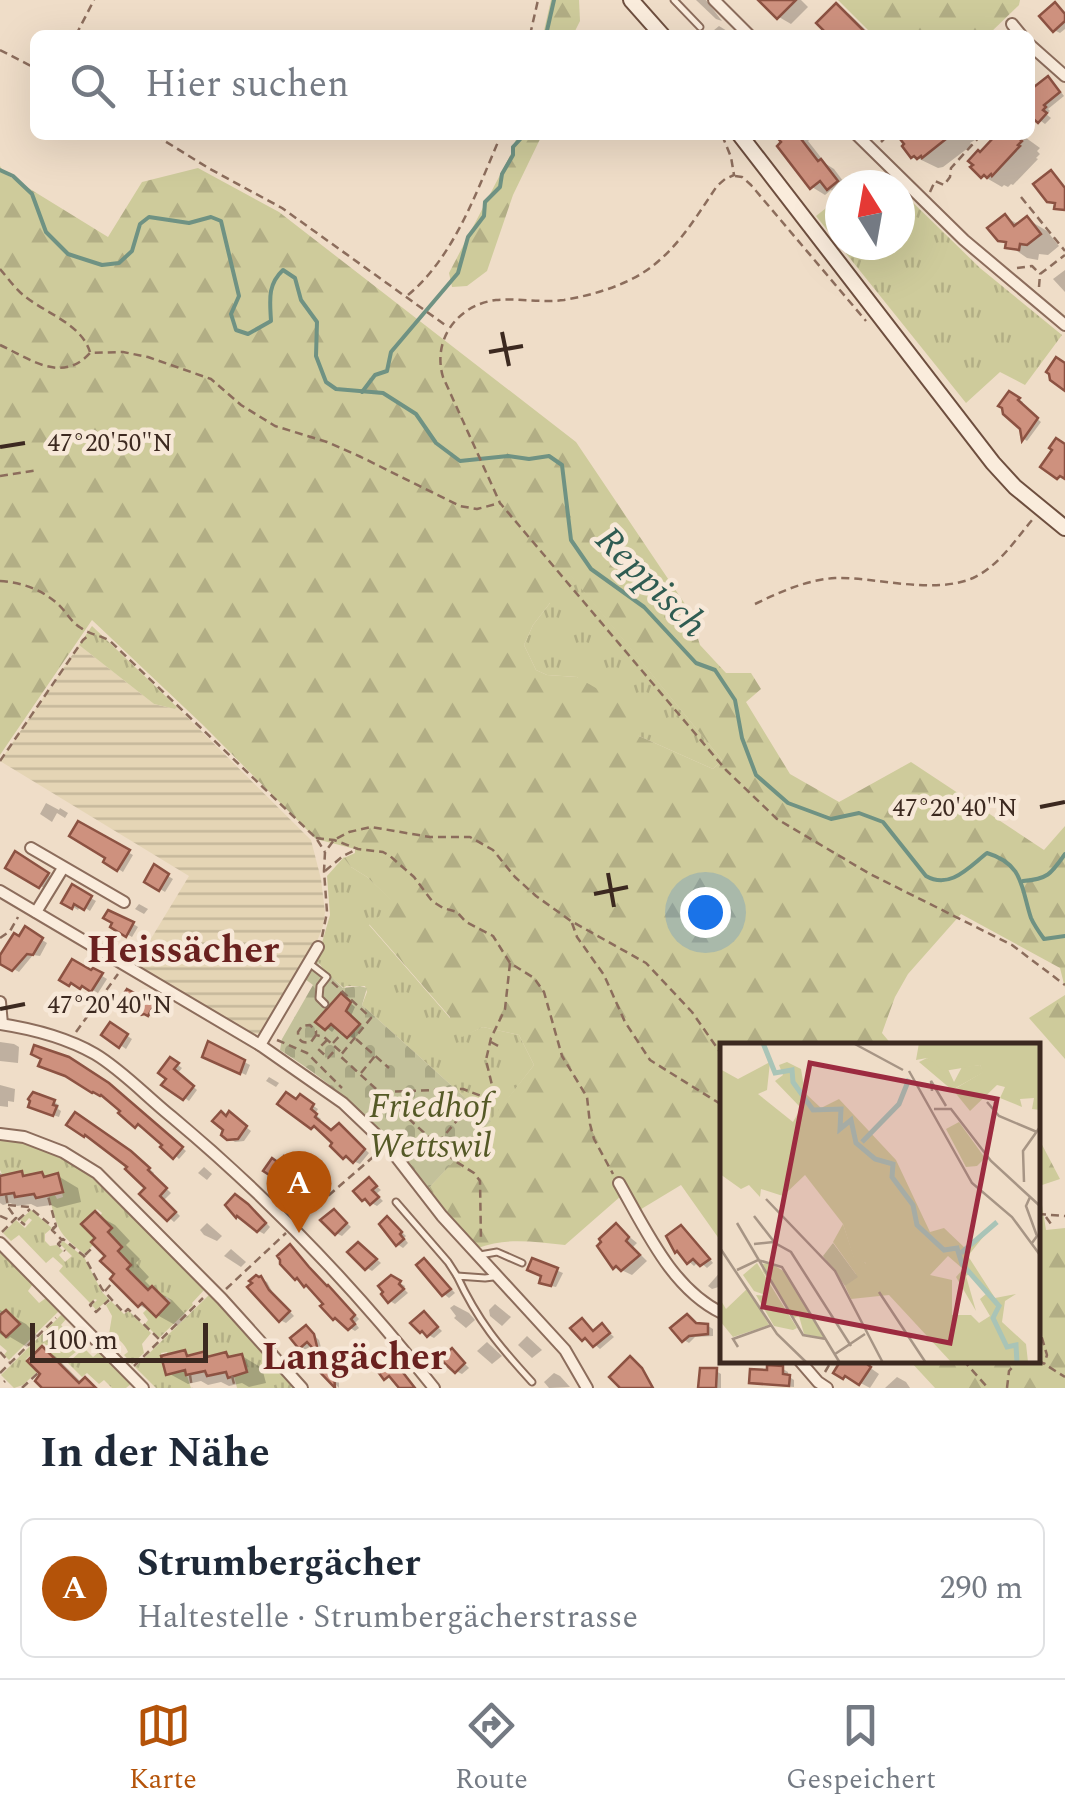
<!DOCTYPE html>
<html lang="de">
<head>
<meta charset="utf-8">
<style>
	:root { --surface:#fff; --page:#f2f2f3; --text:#1f2937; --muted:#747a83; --line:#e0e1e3; --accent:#b45309 }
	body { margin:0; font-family:Spectral,serif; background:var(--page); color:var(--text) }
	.compass { position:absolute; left:825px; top:170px; width:90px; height:90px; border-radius:50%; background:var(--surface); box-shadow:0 10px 40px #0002; rotate:349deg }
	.scale { position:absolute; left:30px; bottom:25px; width:178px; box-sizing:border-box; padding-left:10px; border:5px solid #3c2920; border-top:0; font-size:28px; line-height:35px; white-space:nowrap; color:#3c2920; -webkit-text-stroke:8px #f7e8d8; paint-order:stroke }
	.you { position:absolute; left:705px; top:912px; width:35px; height:35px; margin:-25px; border:8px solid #fff; border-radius:50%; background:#1a73e8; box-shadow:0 0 0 15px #1a73e833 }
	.badge { display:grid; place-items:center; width:65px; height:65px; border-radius:50%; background:var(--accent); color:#fff; font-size:32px; font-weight:700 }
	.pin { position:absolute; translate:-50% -82px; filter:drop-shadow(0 2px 5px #0008) }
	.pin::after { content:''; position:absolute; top:52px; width:35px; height:30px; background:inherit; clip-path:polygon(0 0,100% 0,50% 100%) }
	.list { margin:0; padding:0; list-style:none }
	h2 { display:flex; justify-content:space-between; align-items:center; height:130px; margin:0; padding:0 40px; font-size:42px }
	h2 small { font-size:32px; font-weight:400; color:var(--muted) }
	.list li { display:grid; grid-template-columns:65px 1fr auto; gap:30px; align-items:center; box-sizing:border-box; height:140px; margin:0 20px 20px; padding:0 20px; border:2px solid var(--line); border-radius:15px }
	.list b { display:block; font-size:38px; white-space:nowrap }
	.list p { margin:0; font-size:32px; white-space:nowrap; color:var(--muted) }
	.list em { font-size:32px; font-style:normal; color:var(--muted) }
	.icon { flex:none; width:55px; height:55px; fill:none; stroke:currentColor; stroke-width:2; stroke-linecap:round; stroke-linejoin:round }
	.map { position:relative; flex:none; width:1065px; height:1388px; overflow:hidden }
	.search { position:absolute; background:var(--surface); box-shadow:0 10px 40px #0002; left:30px; right:30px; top:30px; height:110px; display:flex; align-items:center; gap:25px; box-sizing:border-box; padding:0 35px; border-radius:15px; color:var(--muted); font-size:38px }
	.sheet { height:290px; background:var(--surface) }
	nav { display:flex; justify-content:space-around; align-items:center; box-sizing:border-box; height:140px; border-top:2px solid var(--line); background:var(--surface); font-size:28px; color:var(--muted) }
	nav a { display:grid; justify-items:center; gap:5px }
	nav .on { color:var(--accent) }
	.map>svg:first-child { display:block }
</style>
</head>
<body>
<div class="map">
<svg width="1065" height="1388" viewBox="0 0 1065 1388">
	<defs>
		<pattern id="farmland-rules" width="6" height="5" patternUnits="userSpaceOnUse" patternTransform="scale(2.5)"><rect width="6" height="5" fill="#e5d5b5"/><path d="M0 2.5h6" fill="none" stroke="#c5b79b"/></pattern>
		<pattern id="grass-tufts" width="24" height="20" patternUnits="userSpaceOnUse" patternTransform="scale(2.5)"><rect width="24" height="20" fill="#cecb9b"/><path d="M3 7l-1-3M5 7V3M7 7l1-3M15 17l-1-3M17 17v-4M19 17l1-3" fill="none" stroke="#b2ae85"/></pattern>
		<pattern id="forest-firs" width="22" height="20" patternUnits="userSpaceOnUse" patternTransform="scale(2.5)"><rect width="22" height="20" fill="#cecb9b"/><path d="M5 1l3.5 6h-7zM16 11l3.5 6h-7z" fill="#b2ae85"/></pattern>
		<pattern id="cemetery-stones" width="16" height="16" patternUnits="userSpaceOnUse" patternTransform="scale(2.5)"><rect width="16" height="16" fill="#c3c19a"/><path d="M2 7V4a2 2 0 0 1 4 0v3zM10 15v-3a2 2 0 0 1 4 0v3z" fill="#a8a684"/></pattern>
	</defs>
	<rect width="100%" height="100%" fill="#efddc8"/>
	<!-- farmland -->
	<polygon fill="url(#farmland-rules)" points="79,645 154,704 175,709 177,707 311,840 321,879 325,912 323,926 316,944 261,1034 250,1034 135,965 189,876 0,761"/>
	<!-- grass -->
	<g fill="url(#grass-tufts)">
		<polygon points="900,190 980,268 1062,335 1025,385 1000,372 966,403 816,216 840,197 840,245 900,245"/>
		<polygon points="566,569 722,760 713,769 639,736 577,677 547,675 536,670 524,645 533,625 550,603 550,572"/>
		<polygon points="92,626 177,707 175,709 154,704 79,645"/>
		<polygon points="344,857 351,867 367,877 396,904 369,925 450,1018 462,1036 483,1027 519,1035 534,1065 491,1121 362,1005 367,992 365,986 346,986 344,988 325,972 317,960 330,915 327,876"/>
		<path d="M 0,1140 L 23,1143 L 49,1152 L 86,1172 L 205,1289 L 192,1303 L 193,1305 L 159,1338 L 145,1324 L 148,1320 L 143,1313 L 147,1309 L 156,1317 L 171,1301 L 167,1297 L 164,1298 L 152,1286 L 148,1290 L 127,1269 L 131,1265 L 118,1251 L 108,1233 L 112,1228 L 100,1216 L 102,1213 L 97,1209 L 82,1224 L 95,1238 L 91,1242 L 93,1245 L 84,1254 C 57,1232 58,1230 49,1196 L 55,1195 L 57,1199 L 63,1197 L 58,1174 L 44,1177 L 42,1172 L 23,1176 L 21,1171 L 3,1176 L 0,1170 Z"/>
		<polygon points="31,1210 52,1228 45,1234 45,1241 50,1246 57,1245 63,1251 59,1255 65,1262 72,1256 60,1244 63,1241 84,1257 102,1292 109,1299 96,1310 92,1305 97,1300 95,1299 90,1303 59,1271 63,1266 53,1257 46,1263 19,1235 11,1241 3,1233 16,1220 25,1228 32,1220 29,1218 24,1224 20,1220"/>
		<polygon points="0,1251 33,1284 28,1291 39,1303 46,1298 59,1311 9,1360 4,1355 7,1351 0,1345 0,1331 7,1337 20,1324 6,1310 2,1313 0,1312"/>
		<polygon points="210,1294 294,1388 237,1388 234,1376 247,1372 243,1355 228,1357 226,1352 207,1357 205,1351 187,1356 168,1355 167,1352 161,1353 166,1374 185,1370 191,1388 156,1388 135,1367"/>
		<path d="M 111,1301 L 124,1314 L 129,1311 L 151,1333 L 142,1344 L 144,1353 L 132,1364 L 124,1355 L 128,1352 C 125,1344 116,1336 109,1334 L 112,1316 L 106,1305 Z"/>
		<polygon points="62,1314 67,1318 61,1325 82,1347 61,1364 47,1351 49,1348 44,1343 26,1359 39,1370 23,1385 14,1388 1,1375"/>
		<polygon points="84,1348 93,1357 99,1352 131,1384 126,1388 112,1388 104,1380 99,1384 87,1373 82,1377 68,1363"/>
	</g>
	<!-- forest -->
	<g fill="url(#forest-firs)" fill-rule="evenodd">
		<polygon points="551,0 579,0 580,21 573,35 543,35"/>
		<polygon points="838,0 1020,0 1019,5 988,35 873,35"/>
		<polygon points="517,135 542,135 513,195 487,271 467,286 452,287 449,273 513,150"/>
		<path d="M 0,166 L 4,173 L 108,237 L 142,182 L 198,168 L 279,212 L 576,442 L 689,610 L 700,645 L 726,673 L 751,673 L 761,689 L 746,702 L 790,774 L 839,802 L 911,762 L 1044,850 L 1065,826 L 1065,988 L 1060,968 L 961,914 L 908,974 L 895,997 L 882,1033 L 892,1045 L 722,1046 L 722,1243 L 681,1185 L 638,1211 L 621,1196 L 565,1245 C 535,1242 506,1237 478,1248 L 428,1189 L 490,1121 L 534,1065 L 519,1035 L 483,1027 L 462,1037 L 451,1031 L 450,1017 L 369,924 L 395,904 L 367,877 L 351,867 L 344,858 L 355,853 L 355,849 L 316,839 L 204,726 L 92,620 L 0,755 ZM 566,570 L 722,760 L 713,769 L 639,736 L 630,708 L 577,677 L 547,675 L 536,670 L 524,645 L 533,625 L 550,603 L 550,573 Z"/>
		<polygon points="1065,995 1065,1059 1029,1018"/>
		<polygon points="1038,1137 1060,1179 1039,1186 1046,1230 1065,1228 1065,1388 935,1388 910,1361 1038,1360"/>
	</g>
	<!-- cemetery -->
	<path fill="url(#cemetery-stones)" d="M 317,955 L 319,965 L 343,988 L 360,986 L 367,988 L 362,1005 L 491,1121 L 428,1189 C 383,1129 343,1090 280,1050 L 282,1039 L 313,985 L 305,979 Z"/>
	<!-- shadow -->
	<g fill="#0003">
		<polygon points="696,0 706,0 722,21 716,19"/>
		<polygon points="762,0 801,0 808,7 791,24 779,17"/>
		<polygon points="1055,5 1065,13 1065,29 1060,33 1054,30"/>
		<polygon points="837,6 849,14 871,35 831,35"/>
		<polygon points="719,26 732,34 733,35 708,35"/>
		<polygon points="1048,79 1054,83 1064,96 1048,109 1050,111 1046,114 1051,118 1045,124 1030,113 1030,98"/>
		<polygon points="778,135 812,135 813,137 808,141 826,164 834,169 846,185 840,185 840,195 831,190 825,195 812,187"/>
		<polygon points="909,135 974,135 972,136 975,140 970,143 972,145 943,167 938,168 913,156"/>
		<polygon points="999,135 1022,135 1040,148 1037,151 1040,154 1036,158 1038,159 1013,185 1011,184 1008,187 1004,185 1002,187 983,176 981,155"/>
		<polygon points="1005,217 1020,225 1027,219 1047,231 1059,246 1048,255 1039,254 1038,260 1027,258 1000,239"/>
		<polygon points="1065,270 1065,292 1053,279"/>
		<polygon points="1010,394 1023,402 1021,405 1041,422 1027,441 1024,439"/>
		<polygon points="46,803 59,810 60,808 68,813 65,818 57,813 52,822 40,814"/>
		<polygon points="79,825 133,855 123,872 106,861 109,857"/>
		<polygon points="16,854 53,878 46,889 8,867"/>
		<polygon points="155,868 173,879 165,892 147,881"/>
		<polygon points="73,888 96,901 90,911 81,905 78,910 65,902"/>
		<polygon points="139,904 148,909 144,914 135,909"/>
		<polygon points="120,916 138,927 132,937 113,926"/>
		<polygon points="26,930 47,943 40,956 33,955 19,972 0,961 1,954 3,955 20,940"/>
		<polygon points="94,971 107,979 98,993 88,987 86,990 77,984 75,987 63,979 92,974"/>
		<polygon points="128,993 159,1009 155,1017 151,1015 148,1017 132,1007"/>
		<polygon points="347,1000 355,1007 351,1016 364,1028 354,1039 337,1026 332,1032 327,1028"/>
		<polygon points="111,1025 132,1039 126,1049 104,1034"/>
		<polygon points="0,1042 14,1044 19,1047 18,1063 0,1061"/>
		<polygon points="210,1044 250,1065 246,1075 205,1055"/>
		<polygon points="171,1060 182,1068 178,1073 197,1090 189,1101 165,1084 169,1078"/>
		<polygon points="269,1077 279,1083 276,1087 266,1081"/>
		<polygon points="0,1085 15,1089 14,1102 8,1101 8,1107 0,1106"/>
		<polygon points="113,1089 186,1151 179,1159 143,1126 141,1128 132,1122"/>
		<polygon points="300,1097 318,1109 315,1114 321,1119 319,1122 332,1132 344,1130 369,1153 360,1164 344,1157 336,1143 320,1128 318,1130 313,1127 297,1101"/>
		<polygon points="54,1102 59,1105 58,1109 61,1111 59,1117 36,1109"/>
		<polygon points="227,1118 235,1118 251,1131 244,1141 235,1142 229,1138"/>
		<polygon points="137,1157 154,1173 152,1175 171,1193 164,1200 180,1216 174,1222 143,1194 149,1187"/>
		<polygon points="290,1162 309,1176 305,1180 301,1180 297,1186 286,1178 283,1181 267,1170"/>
		<polygon points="204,1167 212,1174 207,1180 198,1173"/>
		<polygon points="0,1173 8,1177 21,1173 28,1178 42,1174 49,1178 58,1176 78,1188 81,1202 57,1208 51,1205 37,1207 31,1204 17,1206 10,1203 3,1205 0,1203"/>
		<polygon points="369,1180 381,1190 376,1194 383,1201 377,1206 364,1199"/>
		<polygon points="241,1200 254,1210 270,1227 264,1234 253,1228"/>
		<polygon points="95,1214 115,1225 130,1241 126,1245 140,1259 136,1263 149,1277 145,1281 153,1289 172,1300 187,1316 177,1326 139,1305 117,1274 99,1238"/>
		<polygon points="339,1215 351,1227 342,1236 336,1233"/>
		<polygon points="388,1219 406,1236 404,1238 408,1243 403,1248 397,1244"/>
		<polygon points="207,1223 222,1236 217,1241 204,1235 200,1230"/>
		<polygon points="616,1226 637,1243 633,1247 647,1261 632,1275 615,1267"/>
		<polygon points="681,1228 687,1231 713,1263 707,1268 699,1261 694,1266 677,1251"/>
		<polygon points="290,1247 359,1319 355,1323 359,1328 355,1331 334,1318"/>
		<polygon points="364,1248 381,1263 372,1271 367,1268"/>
		<polygon points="231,1249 246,1262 241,1267 224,1256"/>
		<polygon points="425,1261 455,1293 449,1298 444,1294"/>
		<polygon points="534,1261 563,1273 556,1287 547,1285"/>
		<polygon points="722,1270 722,1286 712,1289 708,1286"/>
		<polygon points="392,1278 405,1286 404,1289 408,1293 395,1304 390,1301"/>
		<polygon points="261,1279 267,1282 274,1295 294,1316 286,1323 280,1320"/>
		<polygon points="495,1304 511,1317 502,1326 490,1316 489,1310"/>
		<polygon points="454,1305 469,1313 475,1320 466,1328 454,1318 456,1316 450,1308"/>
		<polygon points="0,1310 26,1324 38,1336 27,1347 10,1337 8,1339 0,1334"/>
		<polygon points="424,1314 442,1331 434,1338 421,1331"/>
		<polygon points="688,1317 699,1326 708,1326 713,1329 713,1336 695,1337 689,1343 684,1340"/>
		<polygon points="602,1326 614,1337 600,1349 590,1340 589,1342 583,1339"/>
		<polygon points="306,1328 319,1340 323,1355 312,1344 306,1350 301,1347"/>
		<polygon points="527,1336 542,1350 532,1358 518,1345"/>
		<polygon points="487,1342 502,1356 492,1364 477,1351"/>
		<polygon points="42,1349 55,1356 82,1383 85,1380 98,1388 49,1388"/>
		<polygon points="452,1351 469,1368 462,1374 456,1371"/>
		<polygon points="185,1353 192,1357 206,1353 213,1358 226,1354 233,1359 242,1356 262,1368 266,1383 249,1387 242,1383 229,1386 221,1382 208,1385 201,1381 188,1384 168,1373"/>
		<polygon points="334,1360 346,1371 339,1377 339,1388 322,1370"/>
		<polygon points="859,1360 879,1374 870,1388 855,1380 854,1382 837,1372"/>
		<polygon points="783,1369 788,1372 788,1376 794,1380 794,1387 757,1384 751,1381"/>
		<polygon points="716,1371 721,1374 721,1388 701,1388"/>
		<polygon points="554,1373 560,1376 570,1387 549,1388 544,1382"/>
		<polygon points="897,1377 906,1382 910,1388 885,1388"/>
	</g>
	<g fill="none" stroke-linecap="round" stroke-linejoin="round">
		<!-- stream -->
		<g stroke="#6f9283" stroke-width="4">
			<polyline points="546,35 554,0"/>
			<path d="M 0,170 L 13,176 L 32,194 L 46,232 L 68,254 L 102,265 L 119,263 L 132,251 L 140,224 L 149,217 L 189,223 L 211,217 L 221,221 L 239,296 L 231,314 L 236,330 L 248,334 L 271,321 C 270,301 267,285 283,270 L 295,278 L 301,300 L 317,322 L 316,356 L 326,382 L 336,389 L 383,393 L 416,414 L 436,443 L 460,461 L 508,456 L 529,459 L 549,456 L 562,465 L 571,540 L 591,569 L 644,607 L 696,663 L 715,670 L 735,700 L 742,738 L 756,775 L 788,803 L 831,819 L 859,813 L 883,822 L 926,876 C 950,890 969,867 987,853 C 1024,864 1021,888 1031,918 C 1034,925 1039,932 1044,939 L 1065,936"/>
			<polyline points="362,392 375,375 387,371 391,352 458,273 468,237 484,216 485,202 500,187 502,174 513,155 513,147 524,135"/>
			<path d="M 1023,881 C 1048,879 1051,874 1065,854"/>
		</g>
	</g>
	<!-- building -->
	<g fill="#ce917e" stroke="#8c5242" stroke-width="2.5">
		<polygon points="758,0 796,0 777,19"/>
		<polygon points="1055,2 1065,14 1065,21 1053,32 1039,16"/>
		<polygon points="836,3 868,35 828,35 816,23"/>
		<polygon points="1048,76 1060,92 1044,105 1046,107 1043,110 1047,113 1038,123 1030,116 1030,90"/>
		<polygon points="775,135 798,135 818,161 821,159 838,181 827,190 820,181 810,189 777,146 781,142"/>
		<polygon points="905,135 951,135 922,158 921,156 917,159 914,156 911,158 902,146 904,144 900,139"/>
		<polygon points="996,135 1015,135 1022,141 1018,145 1020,146 992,176 991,174 987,178 984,175 981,178 970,167 973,165 968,161 978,150 980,152"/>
		<polygon points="1051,170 1065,188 1065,210 1054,209 1055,203 1047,202 1033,184"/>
		<polygon points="1005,214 1014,226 1027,216 1041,234 1027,245 1020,244 1019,250 1005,248 1006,242 998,241 987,228"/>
		<polygon points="1056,357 1065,363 1065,391 1050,380 1049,374 1046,372"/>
		<polygon points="1009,391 1020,398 1018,400 1038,418 1022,441 1020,429 1003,414 1002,408 998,406"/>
		<polygon points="1056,438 1065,444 1065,479 1060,476 1057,479 1040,467 1052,450 1049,448"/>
		<polygon points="78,821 130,850 117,871 103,862 105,858 69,836"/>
		<polygon points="15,851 49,873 39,888 5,868"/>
		<polygon points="154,864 169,874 159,891 144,882"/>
		<polygon points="72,884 92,896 84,910 74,904 72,909 61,903"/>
		<polygon points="108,910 134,922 126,937 110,927 112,923 103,918"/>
		<polygon points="25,926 43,938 33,955 27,954 12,971 0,964 0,955 14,933 19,936"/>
		<polygon points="72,959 91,970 93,968 103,973 91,992 82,986 80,989 71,983 69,986 59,980"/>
		<polygon points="127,989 155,1004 148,1016 144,1014 141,1015 129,1008 131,1004 121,998"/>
		<polygon points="341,993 351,1002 346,1011 360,1024 347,1038 331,1024 325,1030 315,1022"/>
		<polygon points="110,1022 128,1034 119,1048 101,1035"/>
		<polygon points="208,1041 245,1060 240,1074 202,1057"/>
		<polygon points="34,1045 69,1057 109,1083 183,1147 173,1159 160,1147 162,1145 138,1124 135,1128 118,1113 120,1111 101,1095 100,1096 93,1092 92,1093 65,1076 38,1066 41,1059 31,1054"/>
		<polygon points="170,1057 179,1063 174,1069 194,1086 183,1100 161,1085 166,1079 158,1073"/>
		<polygon points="33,1092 55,1100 53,1105 57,1106 53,1116 28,1107 30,1101 28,1099"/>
		<polygon points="286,1092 296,1099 300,1094 314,1104 311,1109 317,1114 315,1117 331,1130 339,1123 365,1149 360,1155 353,1163 346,1156 343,1159 330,1146 332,1143 314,1126 311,1129 277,1104"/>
		<polygon points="221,1111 226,1116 229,1111 247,1126 238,1139 227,1140 221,1135 223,1130 212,1121"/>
		<polygon points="75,1112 131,1151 150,1168 148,1170 167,1188 160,1196 176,1212 167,1221 139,1194 145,1188 125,1169 127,1167 85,1135 84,1137 66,1125"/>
		<polygon points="284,1156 305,1171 290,1185 279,1177 277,1180 263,1171 272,1158 279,1163"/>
		<polygon points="22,1171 23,1176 42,1172 44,1177 58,1173 63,1192 36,1198 34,1194 15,1197 14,1193 0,1195 0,1176"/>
		<polygon points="369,1177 377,1186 372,1190 379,1197 370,1205 365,1199 362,1201 353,1191"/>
		<polygon points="235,1194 248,1204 266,1223 257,1232 237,1216 236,1218 225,1205"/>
		<polygon points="334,1209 347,1223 335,1235 320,1220"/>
		<polygon points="95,1211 112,1228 108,1232 122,1247 118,1251 131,1265 127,1269 148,1290 152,1286 169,1303 156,1317 142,1303 138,1307 110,1279 114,1274 100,1261 105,1256 91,1242 95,1238 81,1224"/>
		<polygon points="387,1216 402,1232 400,1234 404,1239 396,1246 379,1224"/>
		<polygon points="616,1223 629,1237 626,1241 640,1255 621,1271 616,1266 613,1269 597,1246 601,1242 599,1239"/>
		<polygon points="681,1225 710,1259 700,1266 693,1259 687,1264 677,1251 675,1253 666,1236"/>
		<polygon points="358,1242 377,1259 365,1270 347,1252"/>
		<polygon points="290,1244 309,1267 327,1286 328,1285 355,1315 351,1319 355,1324 348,1330 335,1318 333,1320 320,1306 323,1304 306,1285 304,1287 297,1278 295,1280 280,1264 280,1260 277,1256"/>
		<polygon points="424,1258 451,1289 442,1296 416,1265"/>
		<polygon points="532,1258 558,1268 551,1286 539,1283 541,1276 527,1270"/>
		<polygon points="256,1275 259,1277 261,1276 269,1290 290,1311 279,1322 247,1287 252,1283 249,1281"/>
		<polygon points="391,1275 401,1281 399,1284 404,1289 388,1303 381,1294 383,1292 378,1286"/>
		<polygon points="6,1310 20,1324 6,1337 0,1331 0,1315"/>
		<polygon points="424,1311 438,1327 427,1337 422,1331 420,1333 410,1323"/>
		<polygon points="687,1314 696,1323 708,1324 708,1334 689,1336 682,1342 670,1328"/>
		<polygon points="582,1318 593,1331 602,1323 610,1333 593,1347 585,1338 582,1341 570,1328"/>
		<polygon points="306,1325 314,1334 319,1355 307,1342 299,1349 290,1338"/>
		<polygon points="42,1346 79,1383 85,1377 96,1388 42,1388 35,1381 40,1374 27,1361"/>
		<polygon points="452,1348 465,1363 455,1373 440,1359"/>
		<polygon points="185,1350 187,1356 206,1351 207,1357 226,1352 228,1357 242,1354 247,1372 228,1378 226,1372 207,1376 205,1371 186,1375 185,1370 166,1375 161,1356"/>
		<polygon points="385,1352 391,1357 415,1388 399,1388 389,1376 384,1380 376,1369 379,1367 374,1361"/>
		<polygon points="630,1356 642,1368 653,1388 620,1388 609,1377"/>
		<polygon points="334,1357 342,1367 334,1374 335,1388 318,1370"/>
		<polygon points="841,1360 862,1360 871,1367 859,1385 845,1376 843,1379 833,1373"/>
		<polygon points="767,1365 783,1366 783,1374 790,1375 789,1386 749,1383 750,1369 767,1370"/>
		<polygon points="700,1368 717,1368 716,1388 698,1388"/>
	</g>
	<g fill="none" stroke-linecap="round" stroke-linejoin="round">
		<defs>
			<g id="service">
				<polyline points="674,0 700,27"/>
				<polyline points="309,963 327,977 320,986 319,998 325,1004"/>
				<polyline points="396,1202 448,1262 457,1276"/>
				<polyline points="480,1255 497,1252 522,1263"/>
				<path d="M 493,1277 L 485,1278 L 457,1276 C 478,1321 499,1346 532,1382"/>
			</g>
			<g id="minor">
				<polyline points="714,0 749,35"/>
				<polyline points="1012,24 1021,35"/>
				<polyline points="1030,45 1065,76"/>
				<polyline points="857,135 964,240 1065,325"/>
				<polyline points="31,848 124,902"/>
				<polyline points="0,891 260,1045 343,1103 387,1145 442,1216 565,1350 587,1388"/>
				<polyline points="36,912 63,868"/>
				<polyline points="0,1002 2,1024"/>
				<path d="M 0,1024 C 33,1029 65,1037 95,1054 C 122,1070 147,1097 172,1117 C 269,1198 356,1289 434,1388"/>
				<polyline points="260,1045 318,947"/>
				<polyline points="0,1134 24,1137 63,1152 97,1173 222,1299 302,1388"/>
				<path d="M 619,1183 C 646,1230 672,1289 722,1313"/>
				<polyline points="0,1243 143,1388"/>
				<polyline points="799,1360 818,1382 827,1388"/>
			</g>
			<g id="secondary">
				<polyline points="631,0 662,35"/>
				<polyline points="740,135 993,463 1015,487 1065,528"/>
			</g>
		</defs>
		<!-- service casing -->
		<use href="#service" stroke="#8c6d5c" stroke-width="9"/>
		<!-- minor casing -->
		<use href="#minor" stroke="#8c6d5c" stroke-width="14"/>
		<!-- secondary casing -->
		<use href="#secondary" stroke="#6e4f3f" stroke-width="18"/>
		<!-- path -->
		<g stroke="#8c6d5c" stroke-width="2.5" stroke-dasharray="8 5" stroke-linecap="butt">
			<polyline points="76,35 94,0"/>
			<polyline points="530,35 538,0"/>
			<polyline points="0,50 35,68"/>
			<polyline points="155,135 210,169 282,208 448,327"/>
			<path d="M 722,135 L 731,157 L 734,175 L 725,179 L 717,186 C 692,223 671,260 630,280 C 609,290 587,296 564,300 C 541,303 518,298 496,300 C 457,305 432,340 443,377 L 500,503 L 726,770 L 777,819 L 870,874 L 1012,945 L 1065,985"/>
			<polyline points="881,142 888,135"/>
			<polyline points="735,176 742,177 751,185 866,321"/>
			<polyline points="930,192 935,181 944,185 950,177 951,168 981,135"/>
			<polyline points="1021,197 1065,251"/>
			<polyline points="1017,268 1032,266 1040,274"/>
			<path d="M 0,269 C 7,277 14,287 22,294 C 44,313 81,323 90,352"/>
			<polyline points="1039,287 1040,274 1065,255"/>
			<path d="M 408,295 C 455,256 477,190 501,135"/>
			<path d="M 0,345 C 30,359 62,384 90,353 L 123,352 L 148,357 L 211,379 L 241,405 L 275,426 L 327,442 L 361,457 L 460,506 L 477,509 L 500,503"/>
			<polyline points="0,476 38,470"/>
			<path d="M 0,581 C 21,582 43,590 59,605 C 67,613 71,622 81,628 C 91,635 100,635 110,641 L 316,838 L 325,852"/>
			<path d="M 755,604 C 780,592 806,580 835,578 C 877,577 933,595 973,578 C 999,566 1015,540 1033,519"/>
			<polyline points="0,761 83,640 88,636"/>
			<polyline points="316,838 334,840 358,849 383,852 390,856 414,877 432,901 443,908 457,912 466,922 493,936 510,963 534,978 544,992 562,1056 587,1097 590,1124 594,1139 613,1174"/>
			<polyline points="325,871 343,856 355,850"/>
			<polyline points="572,923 577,937 604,975 625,1022 650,1060 722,1105"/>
			<polyline points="322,937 327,912 324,871 325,852 334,840 349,832 371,827 430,837 470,837 493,850 515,877 536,896 571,921 646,963 692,1012 722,1055"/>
			<polyline points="0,938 10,931 18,917"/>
			<polyline points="332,982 371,1018 340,1056 455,1161 474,1173 480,1181 481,1241"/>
			<polyline points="76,1032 118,974"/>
			<path d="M 316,1035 L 311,1042 C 303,1044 298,1041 298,1032 L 302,1026 L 310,1025 L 316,1031 L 316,1035 L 324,1037 L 341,1052"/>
			<polyline points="356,1039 389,1068"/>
			<polyline points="277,1040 307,1053 342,1088"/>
			<polyline points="327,1040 318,1049 328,1058 336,1049"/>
			<polyline points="491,1042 502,1048"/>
			<polyline points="333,1043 342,1033"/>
			<polyline points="361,1073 375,1056"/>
			<polyline points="382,1092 463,1089 489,1099 495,1098 486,1060 491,1038 505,1009 510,963"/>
			<polyline points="438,1143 464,1112"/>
			<polyline points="6,1195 8,1207 15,1217"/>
			<polyline points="8,1205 29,1207 54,1228 56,1226 48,1196"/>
			<polyline points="1038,1214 1065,1216"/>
			<polyline points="0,1216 12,1221"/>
			<polyline points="1046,1217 1051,1224"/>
			<polyline points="18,1220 30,1209"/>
			<polyline points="299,1221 380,1151"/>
			<polyline points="54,1228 52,1230 62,1240 63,1239 84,1256 102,1289 124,1313 128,1309 160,1340"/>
			<polyline points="2,1232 16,1218 25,1225"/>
			<polyline points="61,1241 58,1244 65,1251"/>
			<polyline points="85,1255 94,1246"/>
			<polyline points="226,1289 286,1233"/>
			<polyline points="105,1291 113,1282"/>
			<polyline points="94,1301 90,1305 96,1312 109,1300"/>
			<polyline points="1038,1325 1047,1355 1044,1364"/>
			<polyline points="0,1352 9,1362"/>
			<polyline points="963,1360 988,1388"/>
			<polyline points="1038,1360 1065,1377"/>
			<polyline points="134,1366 203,1298"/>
			<polyline points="825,1372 832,1360"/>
			<polyline points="0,1373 56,1318"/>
			<polyline points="190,1375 192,1388"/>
			<polyline points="232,1376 235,1388"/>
			<polyline points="4,1382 5,1381"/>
			<polyline points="22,1388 40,1371"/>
			<polyline points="1007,1388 1009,1371 1019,1360"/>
		</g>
		<!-- service -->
		<use href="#service" stroke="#faecdc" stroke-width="5"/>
		<!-- minor -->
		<use href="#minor" stroke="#faecdc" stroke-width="10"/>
		<!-- secondary -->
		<use href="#secondary" stroke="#faecdc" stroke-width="14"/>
	</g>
	<!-- ticks -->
	<path fill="none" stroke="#3c2920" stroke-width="4" d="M 502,332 L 509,366M 489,352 L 523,346M 0,447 L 25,443M 1040,807 L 1065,802M 608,873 L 614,907M 594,894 L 628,887M 0,1009 L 25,1004"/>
	<g text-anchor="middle" stroke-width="9" stroke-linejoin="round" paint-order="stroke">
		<!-- park labels -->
		<g font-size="35" font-style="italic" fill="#555926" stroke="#f7e8d8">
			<text x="430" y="1117">Friedhof<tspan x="430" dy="40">Wettswil</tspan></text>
		</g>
		<!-- water labels -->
		<g font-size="38" font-style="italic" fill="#2f5c52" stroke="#f7e8d8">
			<text transform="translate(652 581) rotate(45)" y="13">Reppisch</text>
		</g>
		<!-- neighbourhood labels -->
		<g font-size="38" font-weight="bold" fill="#6a211f" stroke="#f7e8d8">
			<text x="183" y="962">Heissächer</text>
			<text x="354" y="1369">Langächer</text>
		</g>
	</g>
	<!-- overview -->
	<g transform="translate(720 1043)">
		<rect width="320" height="320" fill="#efddc8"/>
		<path d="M 207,15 L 228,26 L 234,39 L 242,24 L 260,22 L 264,29 L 232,47 L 199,19 ZM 239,79 L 265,115 L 257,123 L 246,124 L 226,86 ZM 123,181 L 134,214 L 146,220 L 138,234 L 113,199 ZM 37,220 L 77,285 L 73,287 L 54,283 L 36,252 L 48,253 L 34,248 L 23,232 ZM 50,220 L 65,229 L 104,295 L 84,291 L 79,273 L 74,275 L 43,229 L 41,221 ZM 28,245 L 49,282 L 13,294 L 0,278 L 0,256 L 6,266 Z" fill="#cecb9b"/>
		<path d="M 199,0 L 320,0 L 320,67 L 312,66 L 314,55 L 300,56 L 302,64 L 280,55 L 285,44 L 277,42 L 250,68 L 233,47 L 263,29 L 260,22 L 224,28 L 207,15 L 196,17 ZM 50,19 L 47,47 L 38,51 L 73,79 L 81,65 L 55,38 L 63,32 L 59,22 L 67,19 L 81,26 L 85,50 L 101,65 L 119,56 L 176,117 L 210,189 L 224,185 L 245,205 L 275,179 L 248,213 L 275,255 L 296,251 L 285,258 L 282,279 L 306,301 L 308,319 L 317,320 L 232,320 L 169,252 L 131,256 L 125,243 L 146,220 L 134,216 L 123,181 L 85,132 L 63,153 L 41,146 L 40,154 L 29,142 L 21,146 L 0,131 L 0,26 L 18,36 ZM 228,213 L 243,226 L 236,234 L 256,268 L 246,233 L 251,230 L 266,251 L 260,256 L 270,273 L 259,280 L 251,272 L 232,272 L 232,237 L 210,232 Z" fill="#cecb9b" fill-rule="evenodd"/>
		<path d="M 113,200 L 138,234 L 125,243 L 103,213 Z" fill="#c3c19a"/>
		<path fill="none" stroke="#a9c4b7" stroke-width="5" d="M 43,0 L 55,30 L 72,27 L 73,39 L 93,67 L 121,66 L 120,86 L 131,77 L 136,100 L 155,116 L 173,121 L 172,134 L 193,162 L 197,182 L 224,207 L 237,205 L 242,221 L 279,263 L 273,275 L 287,304 L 296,302 L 297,320M 142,99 L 179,61 L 189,36M 241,210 L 277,179"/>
		<path fill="none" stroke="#a79585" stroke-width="2.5" d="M 133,0 L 183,27M 189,28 L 252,140 L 292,174 L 320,212M 212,48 L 211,38 L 226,63M 267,59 L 279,73 L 317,89M 214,66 L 231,66 L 271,118 L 320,163M 304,139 L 303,108 L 320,84M 310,154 L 306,163 L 317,193 L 312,200M 46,156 L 115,228 L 163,320M 34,173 L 55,200M 17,180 L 83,292 L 106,296M 34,201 L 53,199 L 71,209 L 131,303M 0,205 L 57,291 L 87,320M 17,227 L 38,217 L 62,224 L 120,320M 159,249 L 206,320M 18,304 L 13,296 L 52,282M 115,311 L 145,291"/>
		<path fill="#9c2b40" fill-opacity="0.15" stroke="#9c2b40" stroke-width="5" d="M 90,20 L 277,56 L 230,300 L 43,264 Z"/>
		<rect width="320" height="320" fill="none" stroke="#3c2920" stroke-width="5"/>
	</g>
	<g font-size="25" text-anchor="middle" fill="#3c2920" stroke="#f7e8d8" stroke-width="9" stroke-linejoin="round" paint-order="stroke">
		<text x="110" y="451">47°20'50"N</text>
		<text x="955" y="816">47°20'40"N</text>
		<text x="110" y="1013">47°20'40"N</text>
	</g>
</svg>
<svg class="compass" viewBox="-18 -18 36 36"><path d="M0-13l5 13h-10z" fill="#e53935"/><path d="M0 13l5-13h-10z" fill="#747a83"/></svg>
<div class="scale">100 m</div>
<div class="you"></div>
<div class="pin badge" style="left:299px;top:1233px">A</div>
<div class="search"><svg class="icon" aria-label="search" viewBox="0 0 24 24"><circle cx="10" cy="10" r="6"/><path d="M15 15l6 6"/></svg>Hier suchen</div>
</div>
<section class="sheet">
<h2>In der Nähe<small></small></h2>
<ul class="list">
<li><span class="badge">A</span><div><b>Strumbergächer</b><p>Haltestelle · Strumbergächerstrasse</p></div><em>290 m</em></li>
</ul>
</section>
<nav>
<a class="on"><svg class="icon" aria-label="map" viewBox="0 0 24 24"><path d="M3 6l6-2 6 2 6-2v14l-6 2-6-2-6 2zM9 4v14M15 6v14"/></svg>Karte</a>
<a><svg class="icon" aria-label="directions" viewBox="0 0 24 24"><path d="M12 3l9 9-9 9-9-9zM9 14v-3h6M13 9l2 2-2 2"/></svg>Route</a>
<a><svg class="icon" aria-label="saved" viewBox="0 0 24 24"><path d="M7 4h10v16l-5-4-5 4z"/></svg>Gespeichert</a>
</nav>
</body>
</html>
